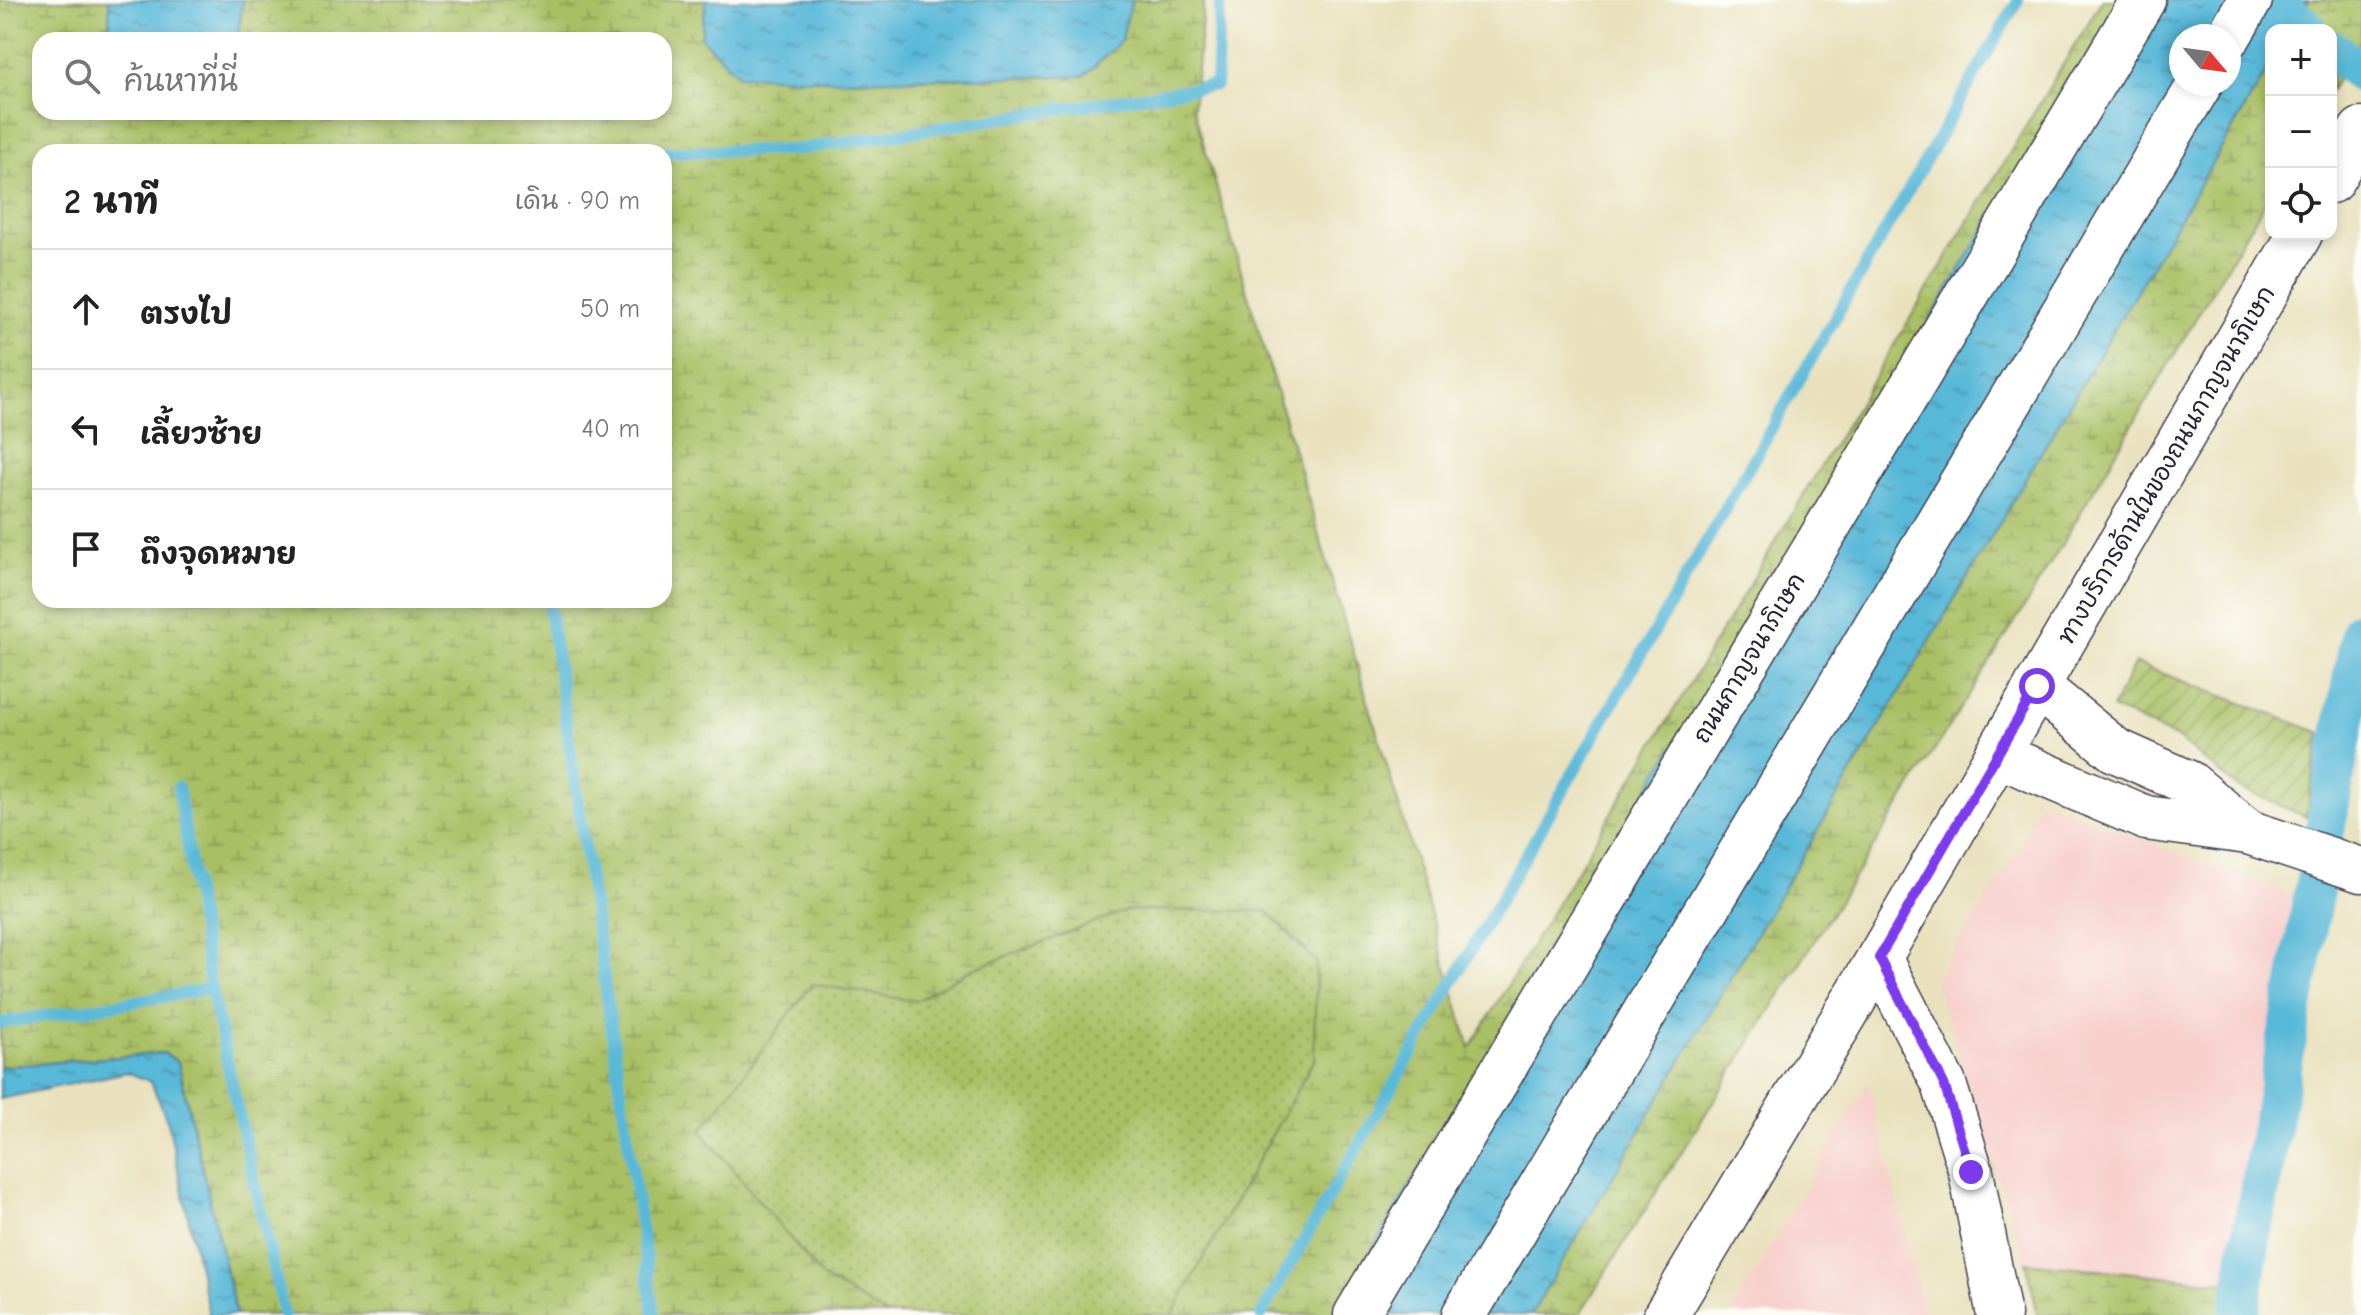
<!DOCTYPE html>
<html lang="th">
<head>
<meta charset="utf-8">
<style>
	:root { --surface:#fff; --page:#f6f6f6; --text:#222; --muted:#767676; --line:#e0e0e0 }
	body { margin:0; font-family:"Comic Neue","Playpen Sans Thai",sans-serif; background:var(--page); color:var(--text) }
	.controls { position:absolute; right:24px; top:24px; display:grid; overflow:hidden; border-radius:16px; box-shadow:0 4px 12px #0003 }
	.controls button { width:72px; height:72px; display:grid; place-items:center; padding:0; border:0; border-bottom:2px solid var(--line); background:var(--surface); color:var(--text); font:40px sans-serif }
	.compass { position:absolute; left:2169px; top:24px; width:72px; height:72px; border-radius:50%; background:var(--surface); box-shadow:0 4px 12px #0003; rotate:119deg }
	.stop { position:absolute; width:24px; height:24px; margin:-18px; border:6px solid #7c3aed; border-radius:50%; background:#fff }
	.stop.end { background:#7c3aed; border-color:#fff; box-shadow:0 2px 8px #0008 }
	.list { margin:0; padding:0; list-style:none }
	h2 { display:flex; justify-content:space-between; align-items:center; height:104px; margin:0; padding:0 32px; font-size:34px }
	h2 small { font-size:26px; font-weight:400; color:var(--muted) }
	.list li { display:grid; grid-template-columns:52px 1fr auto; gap:24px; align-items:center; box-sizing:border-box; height:120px; padding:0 32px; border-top:2px solid var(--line) }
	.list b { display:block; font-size:30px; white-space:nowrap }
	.list em { font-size:26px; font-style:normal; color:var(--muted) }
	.icon { flex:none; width:44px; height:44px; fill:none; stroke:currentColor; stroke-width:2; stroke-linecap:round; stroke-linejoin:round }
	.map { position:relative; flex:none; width:2361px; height:1315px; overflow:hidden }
	.search { position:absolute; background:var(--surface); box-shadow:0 4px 12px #0003; left:32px; top:32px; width:640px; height:88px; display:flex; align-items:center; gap:20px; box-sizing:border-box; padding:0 28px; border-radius:24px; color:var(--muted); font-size:30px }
	.panel { position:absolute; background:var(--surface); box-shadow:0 4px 12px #0003; left:32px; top:144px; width:640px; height:464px; border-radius:24px }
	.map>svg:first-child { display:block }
</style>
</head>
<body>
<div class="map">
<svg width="2361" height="1315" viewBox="0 0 2361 1315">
	<defs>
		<pattern id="grass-dots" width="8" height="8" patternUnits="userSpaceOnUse" patternTransform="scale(2)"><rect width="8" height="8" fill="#a9bf63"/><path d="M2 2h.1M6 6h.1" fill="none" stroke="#899b53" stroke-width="1.8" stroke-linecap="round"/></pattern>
		<pattern id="wetland-marsh" width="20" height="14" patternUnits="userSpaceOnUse" patternTransform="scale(2)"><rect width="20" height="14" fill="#a9bf63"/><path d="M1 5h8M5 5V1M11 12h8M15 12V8" fill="none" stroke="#899b53"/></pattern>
		<pattern id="garden-furrows" width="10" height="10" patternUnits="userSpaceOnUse" patternTransform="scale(2)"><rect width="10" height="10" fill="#a9bf63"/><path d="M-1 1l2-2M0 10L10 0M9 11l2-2" fill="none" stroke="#899b53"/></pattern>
		<pattern id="water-ripples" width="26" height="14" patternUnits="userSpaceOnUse" patternTransform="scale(2)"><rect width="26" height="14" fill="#59b8d8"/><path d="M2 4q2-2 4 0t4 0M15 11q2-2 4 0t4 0" fill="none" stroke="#4995b0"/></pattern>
	</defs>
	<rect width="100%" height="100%" fill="#fdfcf7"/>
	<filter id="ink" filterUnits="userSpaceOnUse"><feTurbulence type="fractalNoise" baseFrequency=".0125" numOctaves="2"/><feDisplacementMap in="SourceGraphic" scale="16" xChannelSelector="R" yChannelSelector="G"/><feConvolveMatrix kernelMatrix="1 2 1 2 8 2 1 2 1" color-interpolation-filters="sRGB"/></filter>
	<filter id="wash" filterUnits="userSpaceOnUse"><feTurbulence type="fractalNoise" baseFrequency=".006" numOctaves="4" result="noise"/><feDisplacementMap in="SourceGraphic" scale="32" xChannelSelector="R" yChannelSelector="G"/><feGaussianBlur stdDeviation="1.8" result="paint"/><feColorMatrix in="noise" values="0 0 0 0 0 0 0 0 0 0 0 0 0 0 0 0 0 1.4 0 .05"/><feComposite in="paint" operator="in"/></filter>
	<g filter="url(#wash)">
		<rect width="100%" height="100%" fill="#e9e1bd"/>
		<!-- built -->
		<g fill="#f7d0cc">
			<polygon points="2038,800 2299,898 2230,1283 2026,1262 1934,980 2019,849"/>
			<polygon points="1868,1081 1924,1315 1729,1315"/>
		</g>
		<!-- grass -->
		<polygon fill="url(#grass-dots)" stroke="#66704f" stroke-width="2" points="1127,910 1267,911 1316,961 1314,1060 1172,1315 886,1315 823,1278 701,1131 812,984 915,1001 968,971"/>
		<!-- wetland -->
		<g fill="url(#wetland-marsh)" stroke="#66704f" stroke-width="2" fill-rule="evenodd">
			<path d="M 0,0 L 109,0 L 110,40 L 40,40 L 40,112 L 664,112 L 664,40 L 237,40 L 243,0 L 706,0 L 701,38 L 738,74 L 831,80 L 1084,76 L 1121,41 L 1132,0 L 1204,0 L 1193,108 L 1470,1048 L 2102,0 L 2361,0 L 2361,40 L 2331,90 L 2331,30 L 2271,30 L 2271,192 L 2028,601 L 1579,1315 L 1172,1315 L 1314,1060 L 1316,961 L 1267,911 L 1127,910 L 968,971 L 915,1001 L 812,984 L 701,1131 L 823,1278 L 886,1315 L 236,1315 L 178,1062 L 164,1053 L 0,1067 ZM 2181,36 L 2229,36 L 2229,84 L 2181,84 ZM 40,152 L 664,152 L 664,600 L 40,600 Z"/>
			<polygon points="2026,1262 2230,1283 2227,1315 2038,1315"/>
		</g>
		<!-- garden -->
		<polygon fill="url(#garden-furrows)" stroke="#66704f" stroke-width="2" points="2135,663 2321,733 2306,817 2237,787 2176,737 2112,708"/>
		<!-- water -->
		<g fill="url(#water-ripples)" stroke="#3e6d8a" stroke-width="2" fill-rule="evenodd">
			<polygon points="109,0 243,0 237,40 110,40"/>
			<polygon points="706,0 1132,0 1121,41 1084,76 831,80 738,75 701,38"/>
			<path d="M 2122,0 L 2309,0 L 2291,30 L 2271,30 L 2271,64 L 1531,1315 L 1332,1315 ZM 2181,36 L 2229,36 L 2229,84 L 2181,84 Z"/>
			<polygon points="164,1053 178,1062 236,1315 209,1315 168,1122 151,1082 127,1072 0,1099 0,1067"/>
		</g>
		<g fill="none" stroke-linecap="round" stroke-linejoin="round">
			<!-- stream -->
			<g stroke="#59b8d8" stroke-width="12">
				<polyline points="664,152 794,150 1216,85 1220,0"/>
				<polyline points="548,600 654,1315"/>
				<polyline points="178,787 211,989 284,1315"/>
				<polyline points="0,1023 211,989"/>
				<polyline points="1261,1315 2018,0"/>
			</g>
			<!-- canal -->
			<g stroke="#59b8d8" stroke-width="40">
				<polyline points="2271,0 2308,30"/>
				<polyline points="2331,49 2361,73"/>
				<polyline points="2240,1315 2247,1260 2361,631"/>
			</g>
		</g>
	</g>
	<g filter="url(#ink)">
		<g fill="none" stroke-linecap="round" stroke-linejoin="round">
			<defs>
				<g id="minor">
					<polyline points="2037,686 2115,750 2189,783 2248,832"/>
					<polyline points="1998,755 2146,818 2248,832 2361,870"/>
					<polyline points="1879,958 1944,1084 1971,1172 1999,1315"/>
				</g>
				<g id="major">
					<polyline points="2331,181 2361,130"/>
					<polyline points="1666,1315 1879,958 2300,234"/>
				</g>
				<g id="highway">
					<polyline points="2229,36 2250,0"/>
					<polyline points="1356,1315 2143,0"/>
					<polyline points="1464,1315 2200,84"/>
				</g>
			</defs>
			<!-- minor casing -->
			<use href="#minor" stroke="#403f4e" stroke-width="47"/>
			<!-- major casing -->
			<use href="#major" stroke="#403f4e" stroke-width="47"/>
			<!-- highway casing -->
			<use href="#highway" stroke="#403f4e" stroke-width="47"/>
			<!-- minor -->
			<use href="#minor" stroke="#fff" stroke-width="44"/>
			<!-- major -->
			<use href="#major" stroke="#fff" stroke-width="44"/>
			<!-- highway -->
			<use href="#highway" stroke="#fff" stroke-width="44"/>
		</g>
	</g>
	<g fill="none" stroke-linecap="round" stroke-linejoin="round" filter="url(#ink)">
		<!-- route -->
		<polyline stroke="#7c3aed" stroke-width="10" points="1971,1172 1944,1084 1879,958 2037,686"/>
	</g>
	<g text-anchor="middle" stroke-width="7" stroke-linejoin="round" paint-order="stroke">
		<!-- street labels -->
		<g font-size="24" fill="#22223b" stroke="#fdfcf7">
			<text transform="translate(2166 465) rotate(-60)" y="8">ทางบริการด้านในของถนนกาญจนาภิเษก</text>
			<text transform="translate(1749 658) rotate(-59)" y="8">ถนนกาญจนาภิเษก</text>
		</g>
	</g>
</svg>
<div class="controls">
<button>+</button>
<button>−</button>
<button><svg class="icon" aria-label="locate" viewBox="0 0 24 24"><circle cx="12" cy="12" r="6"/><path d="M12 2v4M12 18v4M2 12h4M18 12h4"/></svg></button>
</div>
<svg class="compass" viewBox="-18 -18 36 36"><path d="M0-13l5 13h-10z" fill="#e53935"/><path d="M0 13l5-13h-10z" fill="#767676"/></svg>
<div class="stop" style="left:2037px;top:686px"></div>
<div class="stop end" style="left:1971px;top:1172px"></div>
<div class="search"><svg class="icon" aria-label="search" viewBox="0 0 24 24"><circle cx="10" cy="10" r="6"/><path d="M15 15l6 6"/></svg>ค้นหาที่นี่</div>
<section class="panel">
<h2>2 นาที<small>เดิน · 90 m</small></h2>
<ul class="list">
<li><svg class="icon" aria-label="ahead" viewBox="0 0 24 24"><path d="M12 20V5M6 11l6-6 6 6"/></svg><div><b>ตรงไป</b></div><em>50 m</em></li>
<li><svg class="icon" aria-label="left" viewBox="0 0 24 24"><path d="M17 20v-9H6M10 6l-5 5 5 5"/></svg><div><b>เลี้ยวซ้าย</b></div><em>40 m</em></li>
<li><svg class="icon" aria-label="arrive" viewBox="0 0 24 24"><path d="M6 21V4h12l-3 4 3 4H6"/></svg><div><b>ถึงจุดหมาย</b></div></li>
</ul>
</section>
</div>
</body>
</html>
